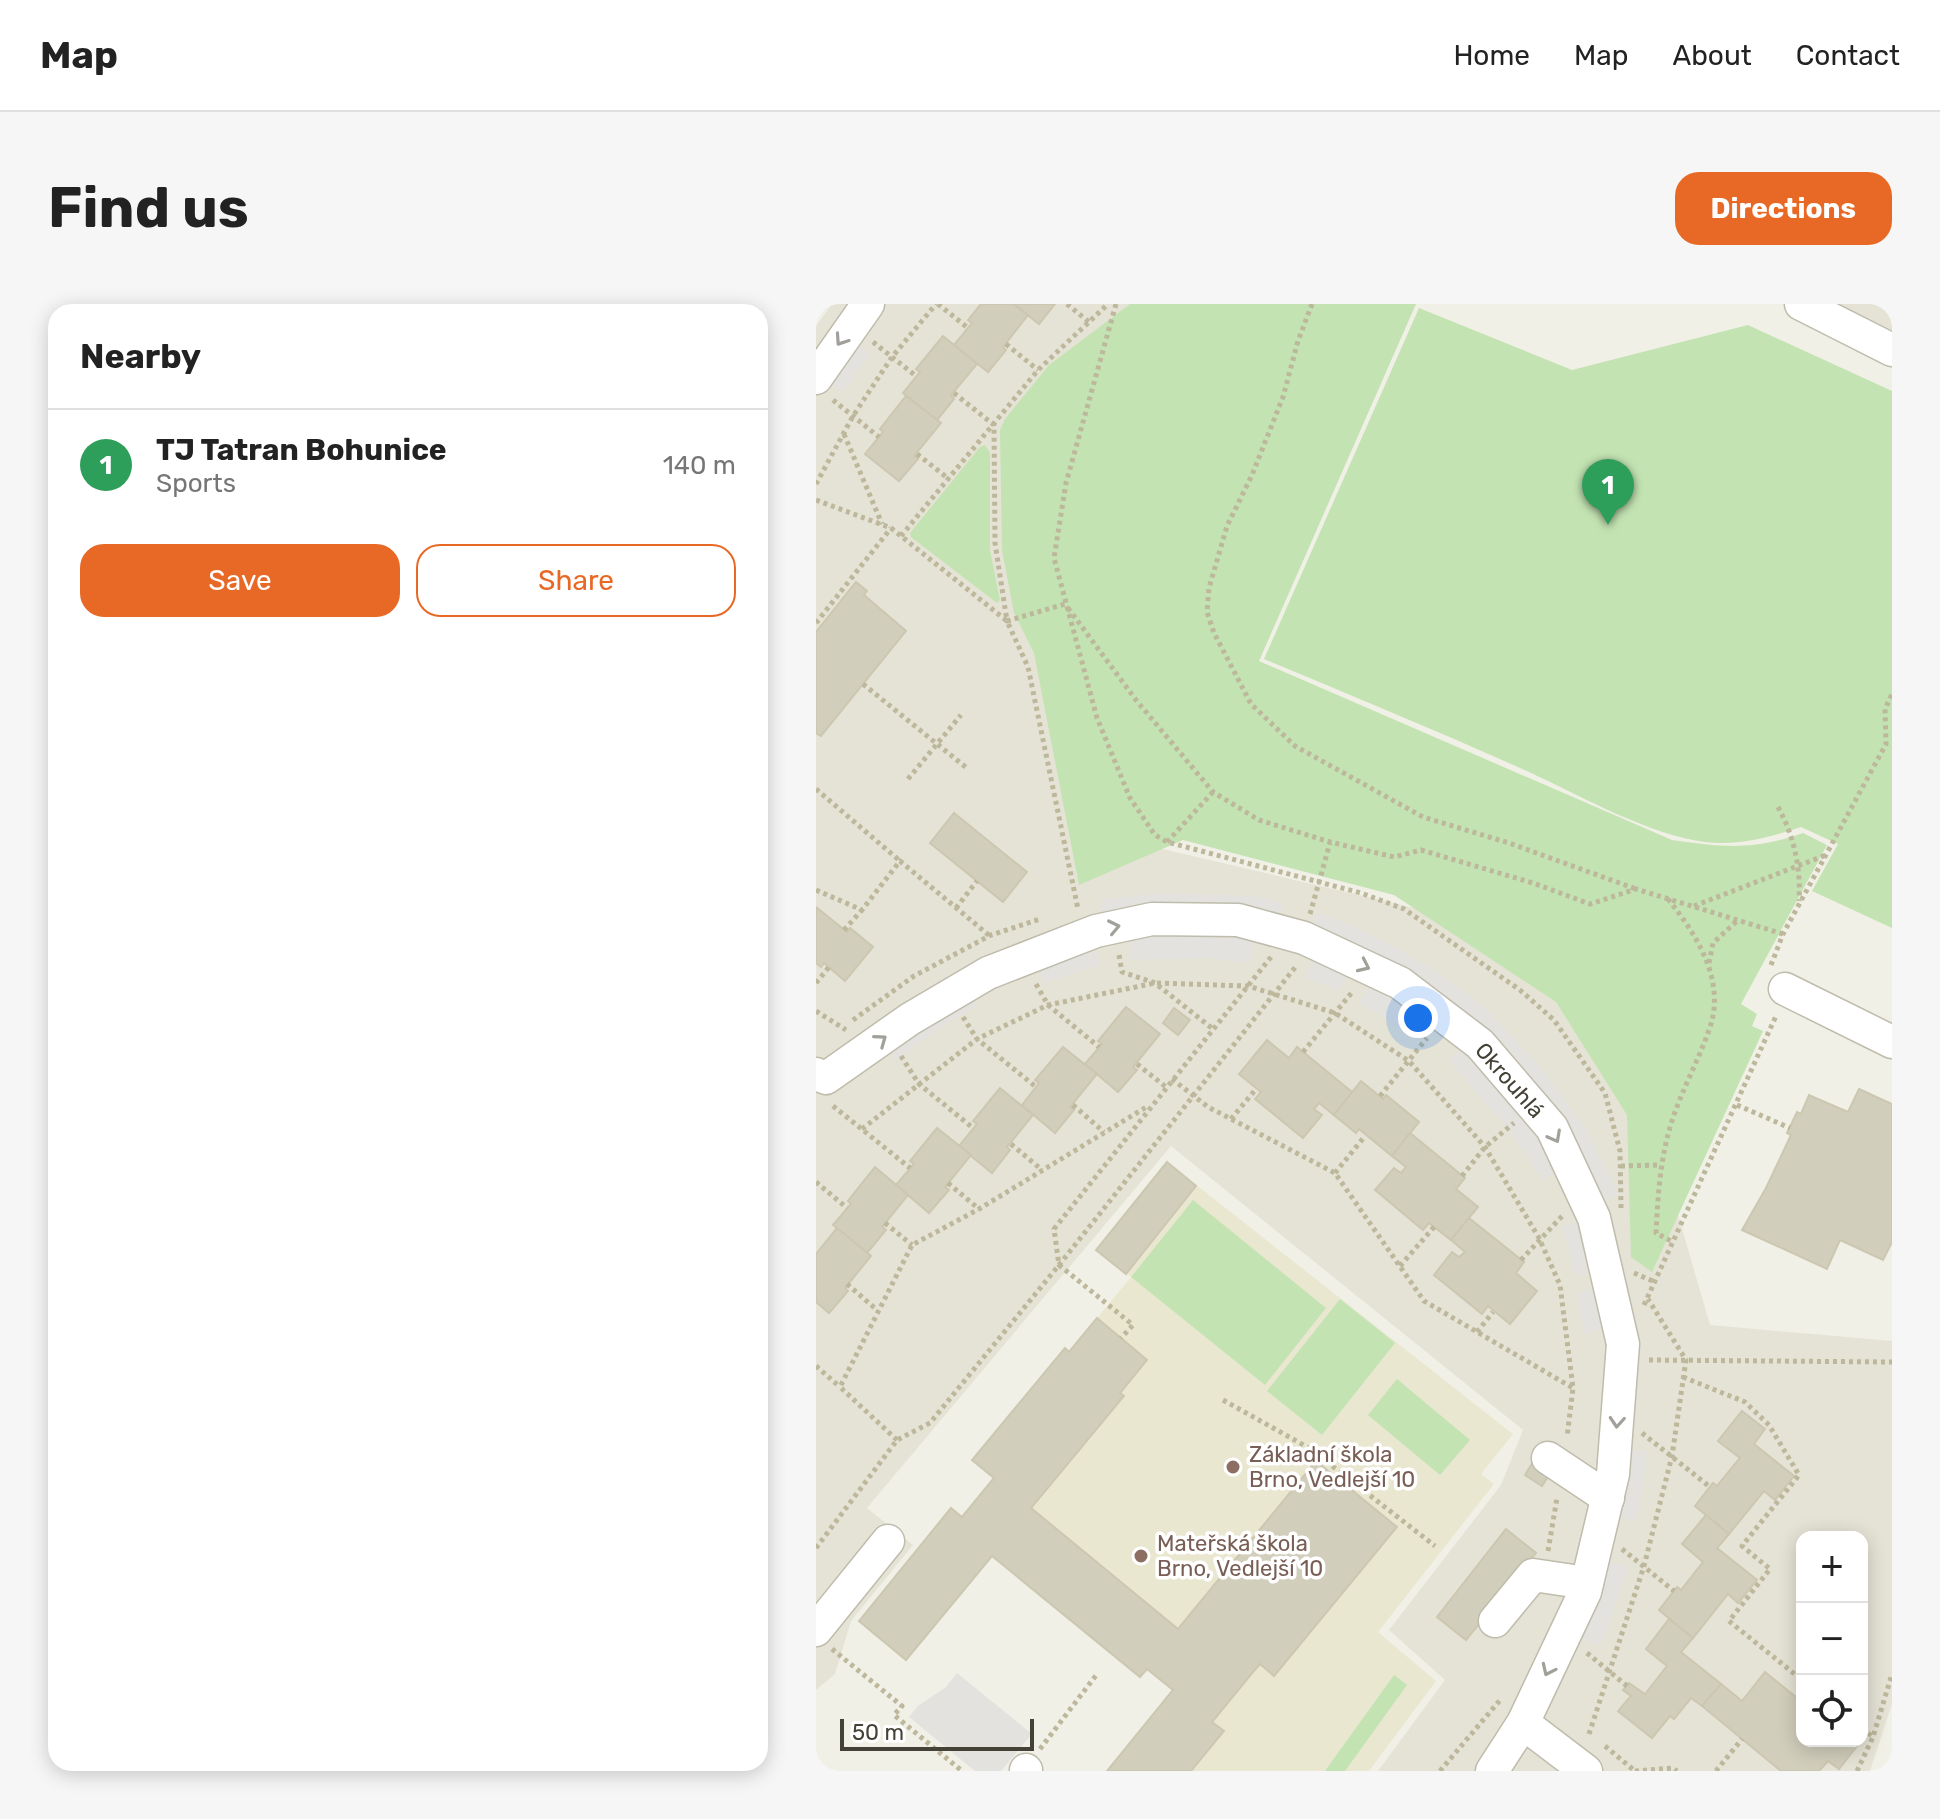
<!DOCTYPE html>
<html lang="en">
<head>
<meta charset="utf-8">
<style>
	:root { --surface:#fff; --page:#f6f6f6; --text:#222; --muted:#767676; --line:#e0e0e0; --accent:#e86926 }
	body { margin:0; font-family:Rubik,sans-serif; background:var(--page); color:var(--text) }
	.controls { position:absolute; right:24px; bottom:24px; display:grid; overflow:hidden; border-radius:16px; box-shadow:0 4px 20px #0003 }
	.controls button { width:72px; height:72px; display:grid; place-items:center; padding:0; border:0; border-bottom:2px solid var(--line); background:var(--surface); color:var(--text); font:40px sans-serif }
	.scale { position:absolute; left:24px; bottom:20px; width:194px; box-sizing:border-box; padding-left:8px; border:4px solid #444136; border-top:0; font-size:22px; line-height:28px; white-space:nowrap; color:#444136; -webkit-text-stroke:6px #fff; paint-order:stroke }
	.you { position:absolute; left:602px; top:714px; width:28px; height:28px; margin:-20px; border:6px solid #fff; border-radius:50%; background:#1a73e8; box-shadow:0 0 0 12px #1a73e833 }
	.badge { display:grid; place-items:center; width:52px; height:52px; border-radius:50%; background:var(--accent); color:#fff; font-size:26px; font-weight:700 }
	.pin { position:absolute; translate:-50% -66px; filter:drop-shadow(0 2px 4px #0008) }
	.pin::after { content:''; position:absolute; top:42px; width:28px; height:24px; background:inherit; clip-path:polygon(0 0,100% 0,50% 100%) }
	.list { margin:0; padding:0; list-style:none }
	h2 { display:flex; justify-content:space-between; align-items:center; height:104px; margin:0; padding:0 32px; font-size:34px }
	h2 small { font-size:26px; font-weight:400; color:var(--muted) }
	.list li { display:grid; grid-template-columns:52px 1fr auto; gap:24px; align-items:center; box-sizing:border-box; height:112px; padding:0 32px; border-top:2px solid var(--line) }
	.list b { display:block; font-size:30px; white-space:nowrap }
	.list p { margin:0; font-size:26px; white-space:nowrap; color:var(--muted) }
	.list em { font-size:26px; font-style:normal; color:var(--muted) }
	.actions { display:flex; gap:16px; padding:24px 32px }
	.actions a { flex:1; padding:18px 0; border:2px solid var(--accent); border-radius:24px; text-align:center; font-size:28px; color:var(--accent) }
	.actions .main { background:var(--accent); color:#fff }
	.icon { flex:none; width:44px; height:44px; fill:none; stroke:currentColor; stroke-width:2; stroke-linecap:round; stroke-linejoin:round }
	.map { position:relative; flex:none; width:1076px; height:1467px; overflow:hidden; border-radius:24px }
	header { display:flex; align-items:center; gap:48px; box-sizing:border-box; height:112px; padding:0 40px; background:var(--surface); border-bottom:2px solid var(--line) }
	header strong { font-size:38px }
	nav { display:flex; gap:44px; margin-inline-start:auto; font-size:28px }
	.intro { display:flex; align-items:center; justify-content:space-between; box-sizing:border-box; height:192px; padding:0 48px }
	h1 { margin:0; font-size:56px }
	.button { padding:20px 36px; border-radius:24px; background:var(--accent); color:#fff; font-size:28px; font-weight:700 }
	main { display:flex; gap:48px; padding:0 48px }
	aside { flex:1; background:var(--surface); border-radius:24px; box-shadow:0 4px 20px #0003 }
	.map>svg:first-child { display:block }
</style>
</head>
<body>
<header>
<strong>Map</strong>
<nav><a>Home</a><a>Map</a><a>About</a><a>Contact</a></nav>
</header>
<div class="intro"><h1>Find us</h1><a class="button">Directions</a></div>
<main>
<aside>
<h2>Nearby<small></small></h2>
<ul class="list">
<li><span class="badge" style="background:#2e9e5b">1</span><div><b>TJ Tatran Bohunice</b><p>Sports</p></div><em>140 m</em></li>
</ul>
<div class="actions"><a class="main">Save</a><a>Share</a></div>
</aside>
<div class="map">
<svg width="1076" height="1467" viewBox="0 0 1076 1467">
	<rect width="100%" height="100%" fill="#f1f0e6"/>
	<!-- residential -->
	<g fill="#e5e3d5" fill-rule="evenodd">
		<path d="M 16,0 L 383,0 L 295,533 L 676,622 L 823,776 L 894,1021 L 1076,1037 L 1076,1400 L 1054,1467 L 562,1467 L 629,1376 L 573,1326 L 685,1181 L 707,1126 L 355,842 L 51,1204 L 97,1241 L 35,1317 L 19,1370 L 0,1386 L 0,22 ZM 986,1233 L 1046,1233 L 1046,1437 L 986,1437 Z"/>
		<polygon points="977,0 1076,0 1076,61"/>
	</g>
	<!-- education -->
	<polygon fill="#eae7d1" points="351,858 697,1130 665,1170 678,1180 562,1328 620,1377 553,1467 291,1467 357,1386 331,1365 324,1373 176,1252 90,1356 43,1317 135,1204 146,1213 177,1175 156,1156 249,1044 254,1047 315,973 280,946"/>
	<!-- green -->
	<g fill="#c3e3b2">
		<path d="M 314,0 L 600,0 L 443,357 L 856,536 C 907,543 936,547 987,529 L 1011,541 L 925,700 L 941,710 L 936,722 L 947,727 L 836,968 L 815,953 L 811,811 L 740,698 L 578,591 L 367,536 L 263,581 L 218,349 L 198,309 L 186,246 L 184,126 L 189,115 L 233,61 Z"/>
		<path d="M 603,4 L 756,66 L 932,21 L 1076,87 L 1076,624 L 996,587 L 1022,540 L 985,523 C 954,533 923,542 889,538 C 833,531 765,492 713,468 C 626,429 537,392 448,355 Z"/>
		<polygon points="169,141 174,149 174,246 184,296 181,299 95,233 94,229 164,143"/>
		<polygon points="377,896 510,1004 449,1081 315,973"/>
		<polygon points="524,995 579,1039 506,1131 451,1087"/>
		<polygon points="581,1075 654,1136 624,1171 552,1111"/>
		<polygon points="578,1371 591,1381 529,1467 509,1467"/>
	</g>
	<!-- parking -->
	<g fill="#e3e2de">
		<polygon points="38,39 54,49 28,88 12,77"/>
		<polygon points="347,589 438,592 467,598 464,615 496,624 501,608 537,622 589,648 630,674 668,702 724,763 769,823 803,890 788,897 743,868 726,876 696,830 633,757 646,743 609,713 597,732 543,698 554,681 532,668 524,688 490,673 497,652 457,640 438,639 434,659 390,654 315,656 313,638 287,612 285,596"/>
		<polygon points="278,639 284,661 227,679 221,658"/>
		<polygon points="154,689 161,702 120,726 80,756 70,744"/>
		<polygon points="765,917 779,967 760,973 746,923"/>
		<polygon points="784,983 790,1025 768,1030 761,988"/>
		<polygon points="812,1145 831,1148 821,1217 801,1213"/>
		<polygon points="791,1257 812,1263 784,1343 764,1334"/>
		<polygon points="141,1369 216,1430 185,1467 159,1467 93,1413 102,1402 130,1383"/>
	</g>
	<!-- building -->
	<g fill="#d2cebc" stroke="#ccc7b0" stroke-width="2">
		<polygon points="165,0 198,0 212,11 187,43 190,46 172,68 138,41 156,19 152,16"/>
		<polygon points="198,0 239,0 223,20"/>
		<polygon points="127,32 161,60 135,91 138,95 121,116 87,89 104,68 100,65"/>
		<polygon points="90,92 125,119 98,152 102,155 83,177 49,150 67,128 64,125"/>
		<polygon points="40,278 51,287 48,291 90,327 5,432 0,429 0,328"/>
		<polygon points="138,509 211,568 187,598 114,539"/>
		<polygon points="0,603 31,628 34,624 57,643 29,677 8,659 5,663 0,659"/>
		<polygon points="310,703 344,730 317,763 321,766 302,788 269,760 286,740 282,737"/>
		<polygon points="358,704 374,716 362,731 347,719"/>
		<polygon points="451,736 473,754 481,743 536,788 518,811 503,799 498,805 506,811 487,834 439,795 445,788 423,770"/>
		<polygon points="247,743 281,770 254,803 258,806 239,829 206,801 223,779 219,776"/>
		<polygon points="545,777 567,795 570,791 603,818 576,852 543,825 540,829 518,811"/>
		<polygon points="184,784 217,811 191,843 194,846 176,869 143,842 161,820 157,817"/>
		<polygon points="1043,785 1076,800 1076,938 1067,956 1024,936 1011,965 926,926 950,884 975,831 971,829 981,808 985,810 993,791 1032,808"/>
		<polygon points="121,824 155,851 129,883 133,886 113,909 80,881 98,860 94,857"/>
		<polygon points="594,829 649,874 640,885 662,903 635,936 613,919 607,926 559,886 578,864 585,869 590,863 576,852"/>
		<polygon points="351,858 380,882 310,970 280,946"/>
		<polygon points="59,863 92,891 66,923 70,926 51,949 17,921 35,900 32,897"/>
		<polygon points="653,914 708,958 700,969 721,987 694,1020 672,1002 666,1010 618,971 636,948 643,953 649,948 635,936"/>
		<polygon points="21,924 55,952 29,984 32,987 13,1009 0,998 0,950"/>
		<polygon points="281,1014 331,1056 304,1089 308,1092 215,1204 362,1325 500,1157 581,1223 458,1372 444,1360 437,1368 396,1418 408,1427 375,1467 291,1467 357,1386 331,1365 324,1373 176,1252 90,1356 43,1317 135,1204 146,1213 178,1174 156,1156 249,1044 253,1048"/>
		<polygon points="926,1107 949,1125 938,1140 978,1172 959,1196 948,1187 913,1230 879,1202 897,1179 901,1182 924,1154 902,1137"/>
		<polygon points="719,1155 736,1166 726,1182 709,1171"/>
		<polygon points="890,1211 913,1230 901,1244 941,1276 922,1299 912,1290 877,1334 843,1306 861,1283 865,1286 887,1258 866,1240"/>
		<polygon points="690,1225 720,1249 650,1336 621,1313"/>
		<polygon points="853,1315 877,1334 865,1348 905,1380 886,1402 875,1394 858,1415 854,1412 836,1434 802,1407 815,1392 807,1386 813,1379 829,1390 851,1362 830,1345"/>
		<polygon points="949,1368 986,1398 986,1437 1034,1437 1041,1442 1023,1465 1012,1457 1003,1467 965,1467 886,1402 905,1380 926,1397"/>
	</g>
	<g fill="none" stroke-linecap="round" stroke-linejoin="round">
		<defs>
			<g id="minor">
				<polyline points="985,0 1076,46"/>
				<polyline points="0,74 52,0"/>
				<polyline points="969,685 1076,738"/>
				<polyline points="0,770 10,774 94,715 172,669 280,627 336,615 422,616 488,634 584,679 664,740 736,824 778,914 807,1040 797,1170 769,1288 707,1419 676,1467"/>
				<polyline points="732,1154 792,1194"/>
				<polyline points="679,1317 717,1271 771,1279"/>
				<polyline points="0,1326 72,1237"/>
				<polyline points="707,1419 770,1467"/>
				<polyline points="210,1467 210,1466"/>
			</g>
		</defs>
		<!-- minor casing -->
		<use href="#minor" stroke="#bfbcac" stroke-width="35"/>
		<!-- path -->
		<g stroke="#bdb79c" stroke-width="5" stroke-dasharray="4 4" stroke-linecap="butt">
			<polyline points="122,0 152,24"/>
			<polyline points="251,0 273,18"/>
			<polyline points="300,0 250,179 238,254 281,414 314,494 339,531 351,538 545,589 588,605 704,686 738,716 789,789 804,847 805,904"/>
			<polyline points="496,0 482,37 467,93 436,171 411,222 393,284 391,308 398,329 435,400 479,442 607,513 693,539 820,585"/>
			<polyline points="57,38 100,72"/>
			<polyline points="190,40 222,66"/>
			<polyline points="138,89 178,121 179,239 191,317 249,300"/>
			<polyline points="17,96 63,133"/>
			<polyline points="28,130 66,220"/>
			<polyline points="101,150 133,175"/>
			<polyline points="0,180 37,112 76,53 120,0"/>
			<polyline points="0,196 75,224 191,317 212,363 262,605"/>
			<polyline points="85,232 222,66 292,0"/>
			<polyline points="252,304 320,396 397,488 443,516 514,538 578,553 605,546 717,579 774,600 820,585 967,630"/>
			<polyline points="0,319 75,224"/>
			<polyline points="47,380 152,465"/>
			<polyline points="92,475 145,411"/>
			<polyline points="0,485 84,557"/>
			<path d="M 962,503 C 978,532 985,564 983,597"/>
			<polyline points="351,538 397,488"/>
			<polyline points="0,586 46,606 84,557 175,633"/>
			<path d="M 852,595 C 880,630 910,676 894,723 C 883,756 865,787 855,820 C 844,856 842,891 840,929 L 857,938"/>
			<polyline points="878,602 1010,551"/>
			<polyline points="140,604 161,577"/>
			<polyline points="494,610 514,539"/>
			<polyline points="28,626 46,606"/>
			<polyline points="303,651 306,668 339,679 397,725"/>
			<polyline points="455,653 238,925 243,961 481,661"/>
			<polyline points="893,659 897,639 922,616"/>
			<polyline points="955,661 967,630 1070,440 1069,405 1076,390"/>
			<polyline points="0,679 13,663"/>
			<polyline points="220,680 232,701 283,743"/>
			<polyline points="0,707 30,726"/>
			<polyline points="147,713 161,735 220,783"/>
			<polyline points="37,716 98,672 175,631 224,615"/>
			<polyline points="487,748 537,687"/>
			<polyline points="85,752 103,780 157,824"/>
			<polyline points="321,760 350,783"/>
			<polyline points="356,775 392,803 519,869 608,997 757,1084"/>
			<polyline points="564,792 611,734"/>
			<polyline points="257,801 288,828"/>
			<polyline points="921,801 974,824"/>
			<polyline points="17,802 94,864"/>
			<polyline points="415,815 440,785"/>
			<polyline points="46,825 161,735 232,701 339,679 432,682 519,709 593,757 669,843 723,934 744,981 757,1084 751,1133"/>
			<polyline points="195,840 226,866"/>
			<polyline points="805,862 844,861"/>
			<polyline points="519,869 549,832"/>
			<polyline points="646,872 669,843 698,819"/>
			<polyline points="0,878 31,904"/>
			<polyline points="132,879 163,905"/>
			<polyline points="69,919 96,941"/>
			<polyline points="705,956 748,910"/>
			<polyline points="584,962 618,923"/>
			<polyline points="818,969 839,978"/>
			<polyline points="31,980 61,1006"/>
			<polyline points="828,1001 960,712"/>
			<polyline points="661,1028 677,1008"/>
			<polyline points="833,1056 1076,1058"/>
			<polyline points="0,1062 24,1083"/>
			<polyline points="867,1073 929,1098 953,1121 983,1171 926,1242 954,1265 913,1317 986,1376"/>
			<polyline points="407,1096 493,1144 619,1242"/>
			<polyline points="826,1129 894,1183"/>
			<polyline points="81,1136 24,1083 96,941 163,905 332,802"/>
			<polyline points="0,1244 81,1136 114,1119 243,961 317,1021 305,1034"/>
			<polyline points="806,1245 858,1287"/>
			<polyline points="732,1247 741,1194"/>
			<polyline points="16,1345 86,1402 78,1411 146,1467"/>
			<polyline points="771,1349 811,1382"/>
			<polyline points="1046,1424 1057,1433"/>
			<polyline points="773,1430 828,1262 856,1152 870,1056 832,995"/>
			<polyline points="789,1442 819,1467"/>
			<polyline points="224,1445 281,1370"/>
			<polyline points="624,1467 685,1395"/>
			<polyline points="819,1467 857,1464 861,1467"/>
			<polyline points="900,1467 926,1435"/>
			<polyline points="1041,1467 1057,1433 1076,1370"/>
		</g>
		<!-- minor -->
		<use href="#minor" stroke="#fff" stroke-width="32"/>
	</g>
	<!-- one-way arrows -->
	<defs><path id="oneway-chevron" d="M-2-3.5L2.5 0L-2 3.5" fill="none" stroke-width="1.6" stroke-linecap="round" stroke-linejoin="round" transform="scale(2)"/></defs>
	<g stroke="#a2a09a">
		<use href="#oneway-chevron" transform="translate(25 36) rotate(124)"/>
		<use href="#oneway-chevron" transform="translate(298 623) rotate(-12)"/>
		<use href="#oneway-chevron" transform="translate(548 662) rotate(25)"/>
		<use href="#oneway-chevron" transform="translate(65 736) rotate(-36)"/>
		<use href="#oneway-chevron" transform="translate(739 833) rotate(62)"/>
		<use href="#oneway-chevron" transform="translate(801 1118) rotate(94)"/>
		<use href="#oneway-chevron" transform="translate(732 1366) rotate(115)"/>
	</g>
	<!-- markers -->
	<g fill="#8d6e63" stroke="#fff" stroke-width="3">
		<circle cx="417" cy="1163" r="8"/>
		<circle cx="325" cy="1252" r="8"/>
	</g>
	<g text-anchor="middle" stroke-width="7" stroke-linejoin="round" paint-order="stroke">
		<!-- street labels -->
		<g font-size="22" fill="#444136" stroke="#fff">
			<text transform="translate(694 776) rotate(49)" y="8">Okrouhlá</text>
		</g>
		<!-- education labels -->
		<g font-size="22" fill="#785e54" stroke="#fff" text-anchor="start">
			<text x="433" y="1158">Základní škola<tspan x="433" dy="25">Brno, Vedlejší 10</tspan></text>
			<text x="341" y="1247">Mateřská škola<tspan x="341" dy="25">Brno, Vedlejší 10</tspan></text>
		</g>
	</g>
</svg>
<div class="controls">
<button>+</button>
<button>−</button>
<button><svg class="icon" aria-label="locate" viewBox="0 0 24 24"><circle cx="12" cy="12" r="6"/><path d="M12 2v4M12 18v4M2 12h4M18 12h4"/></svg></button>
</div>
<div class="scale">50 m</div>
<div class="you"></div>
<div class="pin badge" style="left:792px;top:221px;background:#2e9e5b">1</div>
</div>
</main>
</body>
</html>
